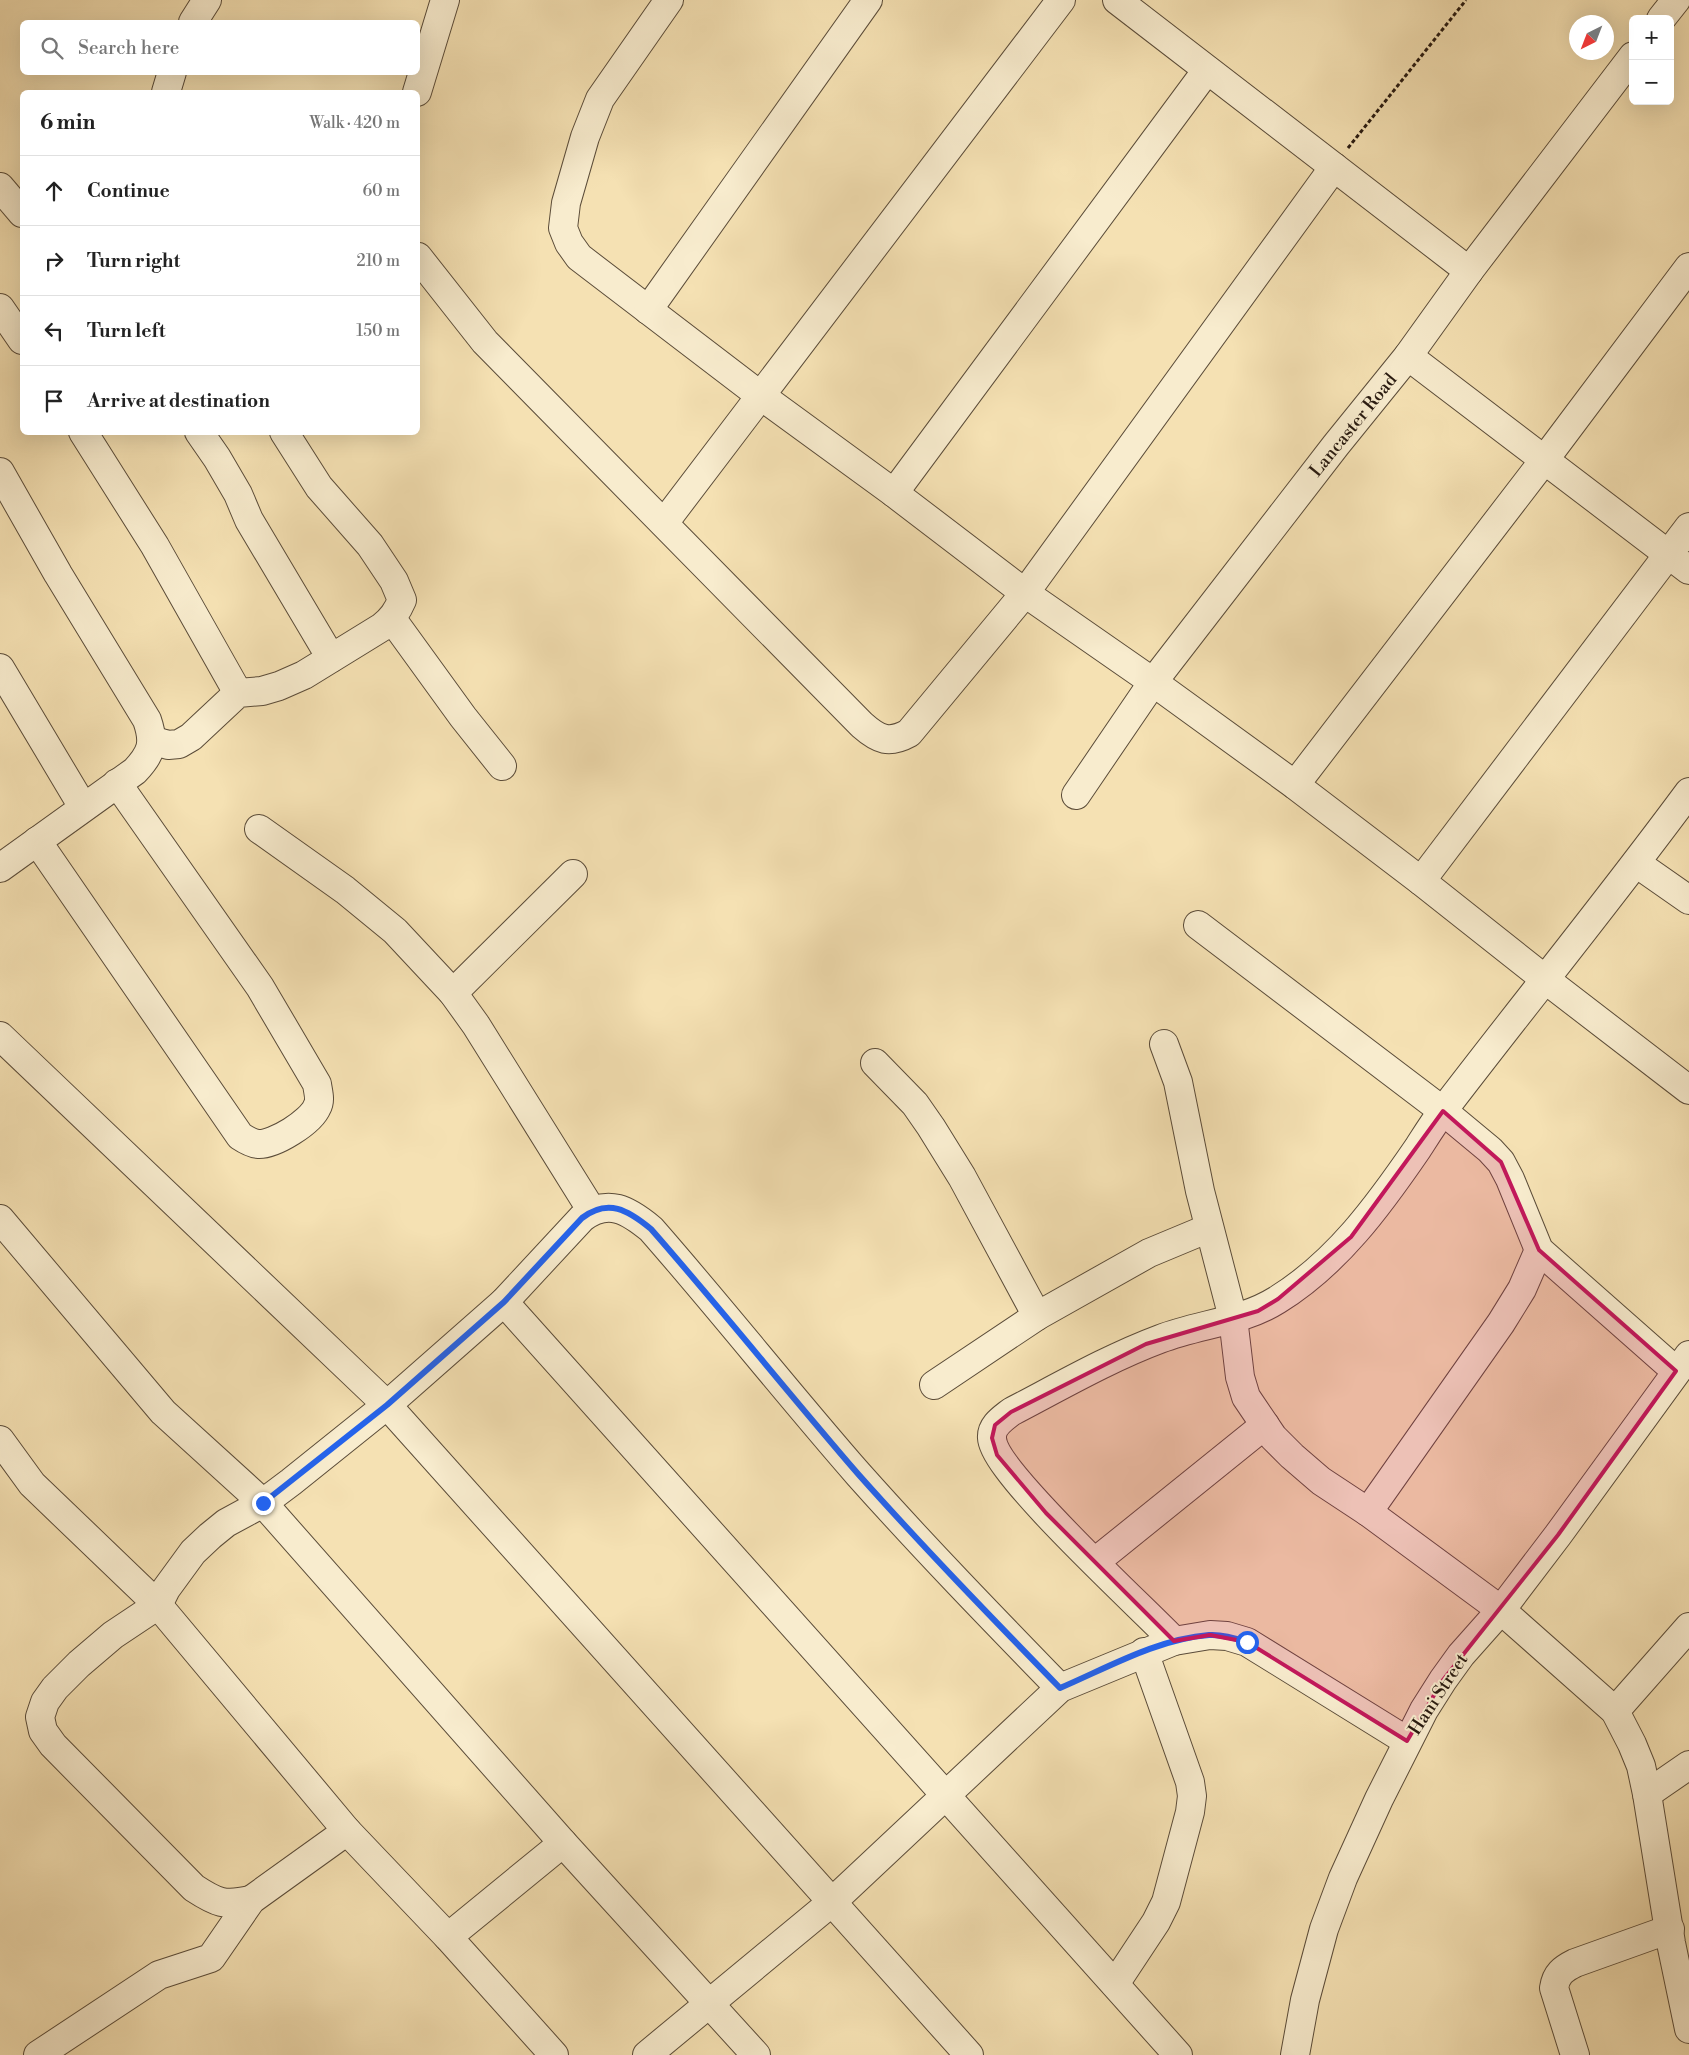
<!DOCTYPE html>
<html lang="en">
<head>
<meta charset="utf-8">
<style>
	:root { --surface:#fff; --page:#f2f2f2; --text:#222; --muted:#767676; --line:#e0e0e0 }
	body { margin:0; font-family:"Libre Bodoni",serif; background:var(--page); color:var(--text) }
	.controls { position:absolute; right:15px; top:15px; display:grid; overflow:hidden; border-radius:8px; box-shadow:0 5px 20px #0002 }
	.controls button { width:45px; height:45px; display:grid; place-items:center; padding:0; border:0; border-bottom:1px solid var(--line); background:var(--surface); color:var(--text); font:25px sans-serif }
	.compass { position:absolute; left:1569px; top:15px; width:45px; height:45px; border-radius:50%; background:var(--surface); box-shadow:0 5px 20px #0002; rotate:222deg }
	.stop { position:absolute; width:15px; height:15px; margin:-11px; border:4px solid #2563eb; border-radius:50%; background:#fff }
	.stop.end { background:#2563eb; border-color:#fff; box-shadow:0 1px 5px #0008 }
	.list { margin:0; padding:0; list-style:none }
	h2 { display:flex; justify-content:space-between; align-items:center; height:65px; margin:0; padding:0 20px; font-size:21px }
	h2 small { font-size:16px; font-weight:400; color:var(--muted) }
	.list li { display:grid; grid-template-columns:32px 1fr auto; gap:15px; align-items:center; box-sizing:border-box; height:70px; padding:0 20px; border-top:1px solid var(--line) }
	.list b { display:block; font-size:19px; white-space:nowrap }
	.list em { font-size:16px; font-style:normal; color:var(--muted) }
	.icon { flex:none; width:28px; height:28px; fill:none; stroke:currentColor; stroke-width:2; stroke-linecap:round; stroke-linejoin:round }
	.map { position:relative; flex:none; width:1689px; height:2055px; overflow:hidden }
	.search { position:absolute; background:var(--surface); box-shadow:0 5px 20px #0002; left:20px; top:20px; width:400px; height:55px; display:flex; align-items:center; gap:12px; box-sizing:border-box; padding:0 18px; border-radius:8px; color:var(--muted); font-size:19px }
	.panel { position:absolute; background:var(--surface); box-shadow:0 5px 20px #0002; left:20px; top:90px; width:400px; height:345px; border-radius:8px }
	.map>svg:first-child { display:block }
</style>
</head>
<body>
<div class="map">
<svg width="1689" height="2055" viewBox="0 0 1689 2055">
	<rect width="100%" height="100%" fill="#f5e1b3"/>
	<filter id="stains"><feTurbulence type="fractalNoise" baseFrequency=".004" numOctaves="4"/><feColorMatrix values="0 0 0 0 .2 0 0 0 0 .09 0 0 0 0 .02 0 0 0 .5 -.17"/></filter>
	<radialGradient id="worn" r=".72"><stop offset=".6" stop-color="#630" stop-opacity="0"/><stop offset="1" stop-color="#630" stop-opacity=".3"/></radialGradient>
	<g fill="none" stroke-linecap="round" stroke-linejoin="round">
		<defs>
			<g id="minor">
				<polyline points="669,0 600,99 585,137 566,203 563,228 569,243 579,257 761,396 894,493 1025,593 1153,682 1295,785 1421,881 1546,980 1689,1090"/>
				<polyline points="1117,0 1469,271"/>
				<polyline points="1661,19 1676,0"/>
				<polyline points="193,22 207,0"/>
				<polyline points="166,92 172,72"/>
				<polyline points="417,92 445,0"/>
				<polyline points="0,187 22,213"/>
				<path d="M 418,257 L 485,342 L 862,725 C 879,740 889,744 909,733 L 1025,593 L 1334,167"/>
				<polyline points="0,308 22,340"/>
				<polyline points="648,310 868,0"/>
				<polyline points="1408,356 1689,570"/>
				<polyline points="83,432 155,546 238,693"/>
				<polyline points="199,432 217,458 238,494 249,520 331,658"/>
				<path d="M 0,472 L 58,574 L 147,720 C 155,743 152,753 135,771 L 0,868"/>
				<polyline points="894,493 1207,70"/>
				<polyline points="664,523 1061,0"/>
				<polyline points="392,619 463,717 502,766"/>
				<polyline points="0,668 83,807"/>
				<path d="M 152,740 L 168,745 L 179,744 L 191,737 L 238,693 L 262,691 L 279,686 L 304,675 L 382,627 C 392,619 397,612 402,600 L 394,581 L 370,545 L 319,487 L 284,432"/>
				<polyline points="1295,785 1545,459 1689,267"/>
				<polyline points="1076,795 1153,682 1336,445 1408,356 1469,271 1633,56"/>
				<polyline points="259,829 345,890 395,931 453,993 476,1025 592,1211"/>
				<path d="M 37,841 L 240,1136 C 246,1140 251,1143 258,1144 C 274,1145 311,1122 317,1107 C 321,1100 318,1092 317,1084 L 260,987 L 117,783"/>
				<polyline points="1636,863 1689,900"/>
				<polyline points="1421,881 1689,527"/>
				<polyline points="1198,925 1443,1111 1490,1150 1501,1162 1510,1179 1539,1250 1676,1371"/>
				<polyline points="453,993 573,874"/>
				<polyline points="0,1036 387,1405 969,2055"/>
				<polyline points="1164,1044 1178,1082 1200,1191 1233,1318 1240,1377 1246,1397 1273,1437 1292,1456 1321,1481 1368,1512 1501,1610 1615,1711 1632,1744 1641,1766 1647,1794 1671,1943 1689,2029"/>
				<polyline points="875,1063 915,1104 931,1127 962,1177 1037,1316"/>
				<polyline points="0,1219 163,1412 263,1503 563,1843 756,2055"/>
				<polyline points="504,1302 1178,2055"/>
				<polyline points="934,1385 1037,1316 1149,1253 1209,1228"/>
				<polyline points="0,1440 32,1484 158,1605 347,1831 448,1937 554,2055"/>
				<polyline points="1368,1512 1501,1323 1522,1289 1539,1250"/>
				<polyline points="1095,1562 1265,1425"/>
				<path d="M 1174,1641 C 1144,1609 993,1472 992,1438 C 991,1426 1002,1419 1011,1412 C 1059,1387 1109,1358 1160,1339 C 1199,1324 1242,1322 1277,1300 C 1337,1263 1379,1205 1418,1148 C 1427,1134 1435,1121 1445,1108 C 1526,1002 1610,899 1689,792"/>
				<polyline points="1615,1711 1689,1627"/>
				<polyline points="1647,1794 1689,1765"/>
				<path d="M 251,1900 C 224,1906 217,1903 194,1888 L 53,1745 L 43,1731 L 40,1717 L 45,1702 L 55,1688 L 79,1664 L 113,1635 L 158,1605 L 166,1589 L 193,1552 L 210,1536 L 226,1523 L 263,1503 L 291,1482 L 387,1405 L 504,1302 L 582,1218 C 608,1198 628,1210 651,1229 C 722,1310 789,1395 859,1475 C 924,1548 992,1618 1060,1688"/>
				<polyline points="448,1937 563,1843"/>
				<polyline points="1115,1984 1156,1922 1166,1902 1190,1812 1192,1796 1190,1782 1144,1652"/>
				<polyline points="38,2055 159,1975 211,1958 251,1900 347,1831"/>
				<polyline points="647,2055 832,1902 1060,1688 1174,1641 1210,1635 1227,1636 1247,1642 1407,1741"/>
				<polyline points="1295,2055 1305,2000 1324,1929 1343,1878 1379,1799 1424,1710 1443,1680 1461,1655 1501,1610 1558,1535 1689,1355"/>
				<path d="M 1575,2055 L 1554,1988 C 1556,1974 1563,1969 1575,1963 L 1670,1929"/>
			</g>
		</defs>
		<!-- minor casing -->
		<use href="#minor" stroke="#5b4c39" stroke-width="30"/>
		<!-- path -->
		<polyline stroke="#281a10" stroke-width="3" stroke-dasharray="4 2.5" stroke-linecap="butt" points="1348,148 1466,0"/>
		<!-- minor -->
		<use href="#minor" stroke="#f8ecce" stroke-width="28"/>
	</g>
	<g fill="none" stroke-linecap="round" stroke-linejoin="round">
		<!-- route -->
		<path stroke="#2563eb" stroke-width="6" d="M 263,1503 L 387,1405 L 504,1302 L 582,1218 C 608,1198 628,1210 651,1229 C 722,1310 789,1394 859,1475 C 924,1548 992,1618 1060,1688 C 1107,1668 1157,1639 1209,1635 C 1222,1634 1235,1638 1247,1642"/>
	</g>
	<!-- marked area -->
	<path fill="#c2185b" fill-opacity="0.2" stroke="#c2185b" stroke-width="4" stroke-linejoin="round" d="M 1443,1111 L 1501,1162 L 1539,1250 L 1676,1371 L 1558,1535 L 1443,1680 L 1407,1741 L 1247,1642 L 1210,1635 L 1174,1641 L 1046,1513 L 997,1455 L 992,1438 L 995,1425 L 1011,1412 L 1146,1344 L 1258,1311 L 1278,1299 L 1351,1237 Z"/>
	<g text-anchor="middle" stroke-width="4" stroke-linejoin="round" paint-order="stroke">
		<!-- street labels -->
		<g font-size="18" fill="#281a10" stroke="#f8ecce">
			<text transform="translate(1353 425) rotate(-51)" y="6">Lancaster Road</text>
			<text transform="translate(1438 1694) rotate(-57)" y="6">Hani Street</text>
		</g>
	</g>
	<rect width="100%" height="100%" filter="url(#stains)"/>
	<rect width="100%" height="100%" fill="url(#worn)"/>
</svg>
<div class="controls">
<button>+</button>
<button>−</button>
</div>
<svg class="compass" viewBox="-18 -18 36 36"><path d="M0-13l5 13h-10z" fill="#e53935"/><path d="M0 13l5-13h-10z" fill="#767676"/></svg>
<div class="stop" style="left:1247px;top:1642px"></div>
<div class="stop end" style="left:263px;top:1503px"></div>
<div class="search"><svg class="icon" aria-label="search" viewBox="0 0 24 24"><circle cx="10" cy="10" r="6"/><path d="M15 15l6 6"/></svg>Search here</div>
<section class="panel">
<h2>6 min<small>Walk · 420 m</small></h2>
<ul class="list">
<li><svg class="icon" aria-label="ahead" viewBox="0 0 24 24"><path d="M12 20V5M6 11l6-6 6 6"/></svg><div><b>Continue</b></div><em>60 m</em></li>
<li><svg class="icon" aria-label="right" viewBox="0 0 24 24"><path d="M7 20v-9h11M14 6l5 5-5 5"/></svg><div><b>Turn right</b></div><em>210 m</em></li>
<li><svg class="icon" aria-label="left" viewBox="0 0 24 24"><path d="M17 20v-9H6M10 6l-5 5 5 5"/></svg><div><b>Turn left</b></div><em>150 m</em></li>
<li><svg class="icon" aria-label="arrive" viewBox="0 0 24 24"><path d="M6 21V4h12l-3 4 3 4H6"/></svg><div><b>Arrive at destination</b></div></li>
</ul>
</section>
</div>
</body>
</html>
